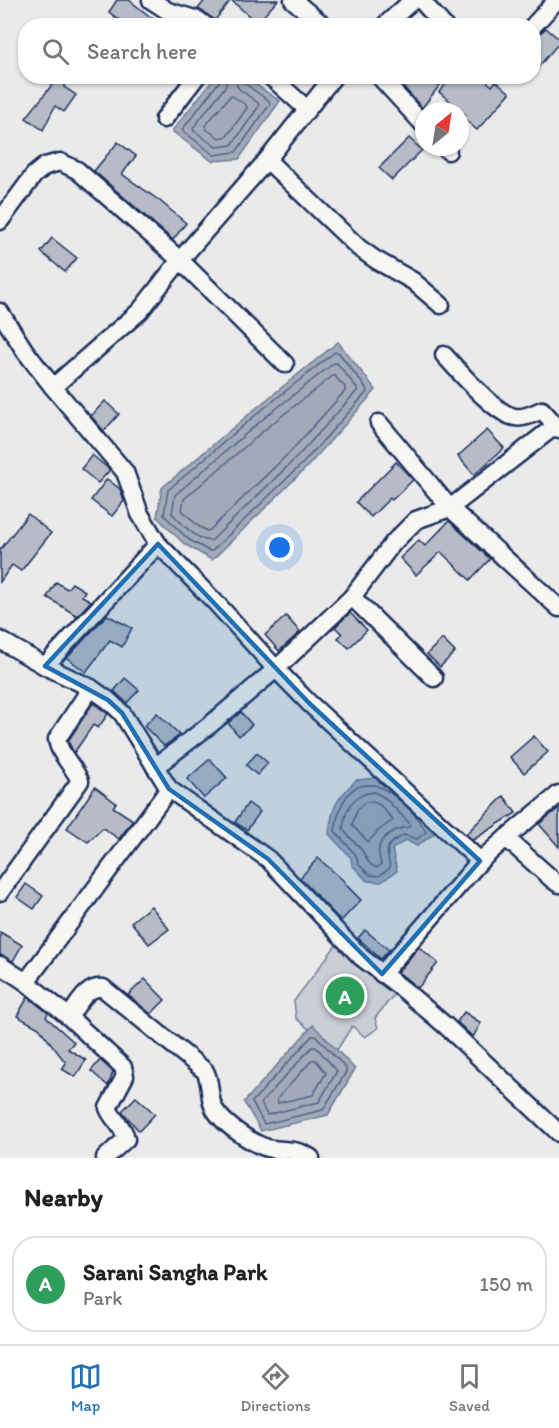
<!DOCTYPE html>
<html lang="en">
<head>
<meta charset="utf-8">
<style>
	:root { --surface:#fff; --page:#f2f2f2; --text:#222; --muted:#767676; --line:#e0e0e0; --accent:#1f6fb2 }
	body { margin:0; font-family:Itim,sans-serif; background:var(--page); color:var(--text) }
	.compass { position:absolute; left:415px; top:102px; width:54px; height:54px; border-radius:50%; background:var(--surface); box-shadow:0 2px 4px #0004; rotate:30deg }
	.you { position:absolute; left:280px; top:548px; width:21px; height:21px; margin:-15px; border:4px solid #fff; border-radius:50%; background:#1a73e8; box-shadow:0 0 0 9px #1a73e833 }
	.badge { display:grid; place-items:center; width:39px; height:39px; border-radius:50%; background:var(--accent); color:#fff; font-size:20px; font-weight:700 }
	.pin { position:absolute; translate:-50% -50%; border:3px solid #fff; box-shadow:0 2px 6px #0006 }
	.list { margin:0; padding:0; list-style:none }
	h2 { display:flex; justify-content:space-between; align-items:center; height:78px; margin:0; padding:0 24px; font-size:26px }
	h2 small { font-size:20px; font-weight:400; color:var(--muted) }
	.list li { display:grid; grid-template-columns:39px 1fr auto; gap:18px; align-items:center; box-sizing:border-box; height:96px; margin:0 12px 12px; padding:0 12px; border:2px solid var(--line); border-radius:24px }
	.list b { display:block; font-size:22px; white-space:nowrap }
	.list p { margin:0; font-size:20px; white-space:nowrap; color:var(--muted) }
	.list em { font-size:20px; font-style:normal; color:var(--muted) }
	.icon { flex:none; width:33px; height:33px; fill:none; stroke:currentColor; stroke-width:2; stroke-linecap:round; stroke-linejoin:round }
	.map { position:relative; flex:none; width:559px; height:1158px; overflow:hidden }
	.search { position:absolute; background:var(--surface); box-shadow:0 2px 4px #0004; left:18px; right:18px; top:18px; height:66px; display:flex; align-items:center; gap:15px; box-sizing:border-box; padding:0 21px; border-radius:24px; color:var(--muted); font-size:22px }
	.sheet { height:186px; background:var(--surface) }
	nav { display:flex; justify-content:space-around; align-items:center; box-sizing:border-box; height:84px; border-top:2px solid var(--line); background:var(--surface); font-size:16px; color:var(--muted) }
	nav a { display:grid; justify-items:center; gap:3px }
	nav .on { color:var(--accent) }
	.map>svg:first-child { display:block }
</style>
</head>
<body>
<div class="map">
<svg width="559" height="1158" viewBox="0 0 559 1158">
	<rect width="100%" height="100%" fill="#e9eae9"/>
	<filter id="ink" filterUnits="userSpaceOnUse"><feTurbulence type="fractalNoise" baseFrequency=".0167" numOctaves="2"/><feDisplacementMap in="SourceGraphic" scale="12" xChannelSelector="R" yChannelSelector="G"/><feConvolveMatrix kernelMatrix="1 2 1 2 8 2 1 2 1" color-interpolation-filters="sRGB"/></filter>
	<g filter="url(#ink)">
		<!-- green -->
		<polygon fill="#caced5" stroke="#727e9a" stroke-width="1.5" points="339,941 396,992 375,1018 378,1028 365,1037 352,1026 337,1050 327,1045 296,1018 294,1001"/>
		<!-- water -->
		<g fill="#a2aaba" stroke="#6c7995" stroke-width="1.5">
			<polygon points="216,76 244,77 280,101 239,159 212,161 172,131"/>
			<polygon points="338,342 376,390 307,467 212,560 184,544 157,517 162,488 255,409"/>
			<path d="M 377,778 C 401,791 420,811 435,833 L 417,846 L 406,840 L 392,849 L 397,871 L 381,882 L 367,881 L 352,865 L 351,858 L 329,834 C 332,806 336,800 356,780 Z"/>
			<polygon points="313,1025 355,1069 328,1115 261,1131 244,1102"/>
		</g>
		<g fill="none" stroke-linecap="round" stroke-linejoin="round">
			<!-- shore -->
			<g stroke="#516083" stroke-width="1.5">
				<polyline points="220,76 219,82 182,130 214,155 236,152 270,104 269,101 244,83 242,76"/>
				<polyline points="228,76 225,87 193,128 194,131 216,147 232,145 259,106 258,103 238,88 234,76"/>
				<polygon points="231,95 246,105 247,108 227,136 219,138 206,129 205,126"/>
				<polygon points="335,352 339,353 366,388 367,392 303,463 212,551 209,551 188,539 164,515 168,490 258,413"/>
				<path d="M 334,363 L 337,363 L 357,388 L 357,391 L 297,457 L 211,541 C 196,540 182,524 172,513 L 175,495 L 263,419 Z"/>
				<polygon points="334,375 345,387 345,391 291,451 210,530 207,531 198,526 182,510 184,499 269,426"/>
				<path d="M 375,785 C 394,792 416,813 426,832 L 417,839 L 404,835 C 384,846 386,847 390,868 L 379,876 L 370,875 L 358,864 L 356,855 L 335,831 C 337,816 343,791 360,786 C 365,785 370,785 375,785 Z"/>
				<path d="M 374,792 L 385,798 L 410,824 L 409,827 C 398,828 379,836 379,849 C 378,854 380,860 381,864 L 377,868 C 366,864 367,857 361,849 C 355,842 348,836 343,829 C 345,808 353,794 374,792 Z"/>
				<polygon points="373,802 380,805 393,820 378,831 368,842 352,825 357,810 365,802"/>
				<polygon points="312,1036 316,1036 346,1068 346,1072 323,1110 264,1124 252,1102"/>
				<polygon points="312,1047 316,1047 337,1071 319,1102 267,1115 261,1103"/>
				<polygon points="312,1060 316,1060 326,1073 313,1095 278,1103 277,1099"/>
			</g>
		</g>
		<!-- building -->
		<g fill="#b6bbc6" stroke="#1b2f5e" stroke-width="1.5">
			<polygon points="117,0 129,0 162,26 127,26 109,12"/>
			<polygon points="205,0 231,0 215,20 198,9"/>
			<polygon points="231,0 278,0 257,23"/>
			<polygon points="546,28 559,39 559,43 534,72 534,36 540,33"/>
			<polygon points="59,76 70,76 64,87 76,95 64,112 55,106 43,130 26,118"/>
			<polygon points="394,76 447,76 422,108"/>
			<polygon points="453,76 481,76 492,86 496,81 510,93 477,130 463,118 466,115 439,92"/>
			<polygon points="409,138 422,150 392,180 379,168"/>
			<polygon points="118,142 136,156 122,174 160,201 186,223 173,240 94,171"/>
			<polygon points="52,238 77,258 65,272 41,252"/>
			<polygon points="105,401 119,414 104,431 91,416"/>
			<polygon points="487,430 504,448 474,475 458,456"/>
			<polygon points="92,455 110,470 98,483 81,469"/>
			<polygon points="396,462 413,480 392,500 390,498 371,517 356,502"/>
			<polygon points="107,479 120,489 124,501 112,516 91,500"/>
			<polygon points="28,514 51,533 21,571 12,565 0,582 0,550"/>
			<polygon points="449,521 490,559 470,580 441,552 416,575 400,558 419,540 425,546"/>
			<polygon points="56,582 67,589 72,583 85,591 82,596 91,601 77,616 47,597"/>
			<polygon points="350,613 367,630 349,648 338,638 342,634 335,627"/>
			<polygon points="107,615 132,628 122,647 110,640 86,672 67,658"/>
			<polygon points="286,616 300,632 279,651 265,635"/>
			<polygon points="442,639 455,652 440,667 427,654"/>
			<polygon points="125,678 139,690 127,703 114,691"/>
			<polygon points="93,703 108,714 98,728 93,725 74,753 68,741"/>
			<polygon points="241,712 252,725 239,736 228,723"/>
			<polygon points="157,713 180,735 164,746 144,726"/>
			<polygon points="534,736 548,752 524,773 510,757"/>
			<polygon points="257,753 268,763 257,775 246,765"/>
			<polygon points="210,759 227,778 204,798 187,779"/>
			<polygon points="95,787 116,803 113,807 133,820 119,839 103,828 88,842 67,828"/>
			<polygon points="504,796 516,813 473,840 466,834"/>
			<polygon points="248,803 260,812 247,830 235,822"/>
			<polygon points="559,808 559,847 539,824"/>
			<polygon points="318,858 345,882 344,883 361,900 341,921 300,878"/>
			<polygon points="26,884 43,896 34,909 17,897"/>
			<polygon points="151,906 169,929 149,944 131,922"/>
			<polygon points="365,930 389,950 381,959 358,938"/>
			<polygon points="0,932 22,945 13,961 0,955"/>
			<polygon points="419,947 438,963 418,988 398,972"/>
			<polygon points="145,979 165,1000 151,1014 128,995"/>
			<polygon points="28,997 48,1013 46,1017 74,1042 68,1049 86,1060 75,1077 62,1069 66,1063 39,1028 17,1016"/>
			<polygon points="464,1012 481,1023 473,1037 457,1022"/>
			<polygon points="100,1060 113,1072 108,1086 91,1071"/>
			<polygon points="136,1097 155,1114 139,1131 122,1111"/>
		</g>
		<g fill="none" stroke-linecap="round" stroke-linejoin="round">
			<defs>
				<g id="minor">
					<polyline points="151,0 168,11 198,20 206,26"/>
					<polyline points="293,0 324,26"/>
					<polyline points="421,0 444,26"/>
					<polyline points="384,26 413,0"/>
					<polyline points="533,26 557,0"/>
					<polyline points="270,76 307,109"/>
					<polyline points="334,76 267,160 180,260 140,311 53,387 125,472 140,514 158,544 217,604 276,669 309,703 480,861 382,974"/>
					<polyline points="379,76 424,125"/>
					<polyline points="164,119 197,76"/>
					<polyline points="445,147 448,151"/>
					<polyline points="267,160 359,248 376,260 413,281 441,305"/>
					<polyline points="0,221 34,175 45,166 60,162 77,170 180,260 285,364"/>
					<polyline points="0,312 25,351 53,387"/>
					<path d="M 444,355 C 458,370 496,415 515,417 C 524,419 534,413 542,410 L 559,429"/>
					<polyline points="379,423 450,508 555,426"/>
					<polyline points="352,597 434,678"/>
					<polyline points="0,640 45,666 91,688 108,700 122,713 169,789"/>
					<polyline points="45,666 158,544"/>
					<polyline points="155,767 211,724 276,669 352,597 393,543 416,520 450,508 559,608"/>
					<polyline points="506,838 553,880 559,884"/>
					<polyline points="480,861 506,838 559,794"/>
					<path d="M 0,892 L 80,781 C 74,766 59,755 57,739 L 91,688"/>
					<polyline points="0,965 26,982"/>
					<path d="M 69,1017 C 78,1005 86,986 103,988 L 205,1071 C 212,1083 208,1099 215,1110 C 224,1125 255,1146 272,1149 C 287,1151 298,1149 311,1158"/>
					<path d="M 105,1158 L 126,1139 C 125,1128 112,1119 108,1108 L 125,1076 L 123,1067 L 69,1017 L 26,982 L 169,789 L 268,859 L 361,957 L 404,990 L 446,1026 L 559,1133"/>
				</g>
			</defs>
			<!-- minor casing -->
			<use href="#minor" stroke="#1b2f5e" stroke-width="21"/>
			<!-- minor -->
			<use href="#minor" stroke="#f6f6f2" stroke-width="16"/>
		</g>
	</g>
	<!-- marked area -->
	<path fill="#1f6fb2" fill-opacity="0.2" stroke="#1f6fb2" stroke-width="4.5" stroke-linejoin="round" d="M 158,544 L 309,703 L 480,861 L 382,974 L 268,859 L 169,789 L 122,713 L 108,700 L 45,666 Z"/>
</svg>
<svg class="compass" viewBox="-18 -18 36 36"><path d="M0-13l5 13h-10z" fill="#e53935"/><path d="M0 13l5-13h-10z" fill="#767676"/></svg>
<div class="you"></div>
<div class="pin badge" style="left:345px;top:996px;background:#2e9e5b">A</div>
<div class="search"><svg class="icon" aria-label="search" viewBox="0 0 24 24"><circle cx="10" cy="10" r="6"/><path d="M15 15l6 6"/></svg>Search here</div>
</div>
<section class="sheet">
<h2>Nearby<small></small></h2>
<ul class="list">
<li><span class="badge" style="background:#2e9e5b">A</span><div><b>Sarani Sangha Park</b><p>Park</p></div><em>150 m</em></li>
</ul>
</section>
<nav>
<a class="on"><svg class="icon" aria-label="map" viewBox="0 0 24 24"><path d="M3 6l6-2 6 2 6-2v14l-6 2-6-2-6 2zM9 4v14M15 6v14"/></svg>Map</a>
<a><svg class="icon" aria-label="directions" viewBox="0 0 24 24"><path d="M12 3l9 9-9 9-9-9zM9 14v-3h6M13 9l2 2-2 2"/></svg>Directions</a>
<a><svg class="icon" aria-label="saved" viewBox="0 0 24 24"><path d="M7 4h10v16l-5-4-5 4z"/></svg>Saved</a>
</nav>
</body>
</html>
